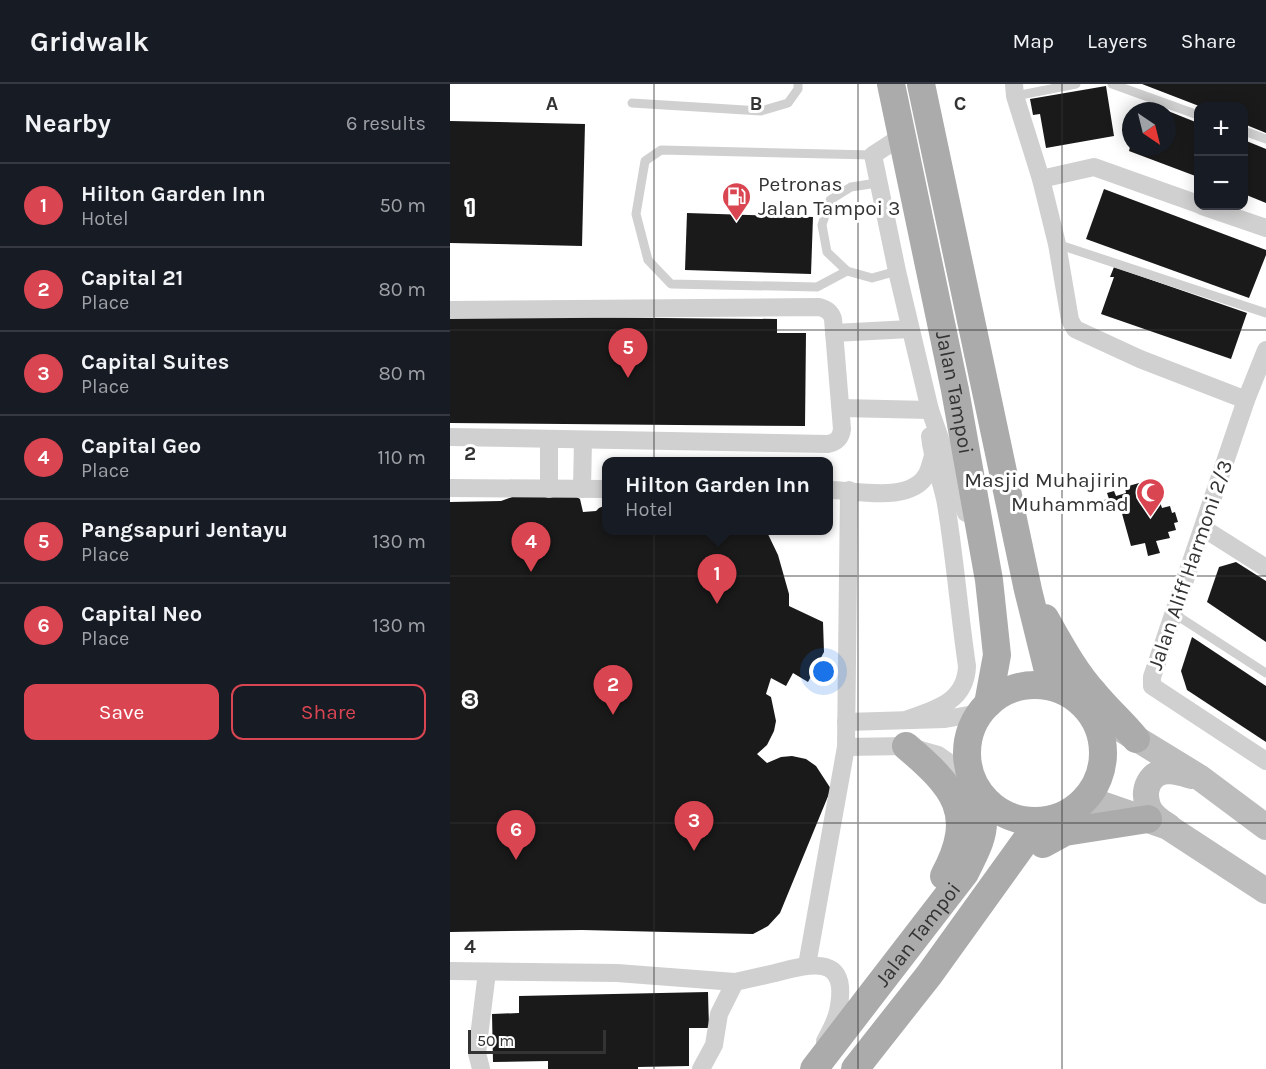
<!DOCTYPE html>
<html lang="en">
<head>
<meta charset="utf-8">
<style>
	:root { --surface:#171b24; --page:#20242c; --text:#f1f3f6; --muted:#9ea1a6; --line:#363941; --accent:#da4552 }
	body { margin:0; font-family:Karla,sans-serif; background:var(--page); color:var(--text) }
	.controls { position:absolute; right:18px; top:18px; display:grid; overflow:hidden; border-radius:12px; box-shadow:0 3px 15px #0003 }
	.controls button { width:54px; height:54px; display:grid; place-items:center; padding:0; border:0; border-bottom:2px solid var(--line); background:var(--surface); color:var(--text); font:30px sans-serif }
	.compass { position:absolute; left:672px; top:18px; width:54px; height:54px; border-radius:50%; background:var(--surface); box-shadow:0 3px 15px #0003; rotate:145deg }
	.scale { position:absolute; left:18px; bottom:15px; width:138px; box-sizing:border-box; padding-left:6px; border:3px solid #333; border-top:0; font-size:16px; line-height:21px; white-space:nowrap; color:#333; -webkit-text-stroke:4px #fff; paint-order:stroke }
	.you { position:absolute; left:374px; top:588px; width:21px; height:21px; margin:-15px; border:4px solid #fff; border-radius:50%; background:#1a73e8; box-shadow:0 0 0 9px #1a73e833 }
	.badge { display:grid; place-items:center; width:39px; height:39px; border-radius:50%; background:var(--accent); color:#fff; font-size:20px; font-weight:700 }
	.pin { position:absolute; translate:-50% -50px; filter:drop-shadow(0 2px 3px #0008) }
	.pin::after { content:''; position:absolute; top:32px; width:21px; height:18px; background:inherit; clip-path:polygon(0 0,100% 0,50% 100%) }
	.popup { position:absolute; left:152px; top:373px; width:231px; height:78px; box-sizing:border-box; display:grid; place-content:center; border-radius:12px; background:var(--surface); filter:drop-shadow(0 2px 4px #0005); font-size:20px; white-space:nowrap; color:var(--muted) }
	.popup b { font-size:22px; color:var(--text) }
	.popup::after { content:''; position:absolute; left:50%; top:100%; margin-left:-12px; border:12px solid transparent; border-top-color:var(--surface) }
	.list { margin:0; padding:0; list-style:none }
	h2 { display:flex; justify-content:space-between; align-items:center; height:78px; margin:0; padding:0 24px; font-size:26px }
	h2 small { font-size:20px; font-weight:400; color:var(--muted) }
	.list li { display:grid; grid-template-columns:39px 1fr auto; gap:18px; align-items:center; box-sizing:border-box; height:84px; padding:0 24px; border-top:2px solid var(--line) }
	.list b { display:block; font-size:22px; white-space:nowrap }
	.list p { margin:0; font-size:20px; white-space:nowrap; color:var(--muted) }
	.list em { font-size:20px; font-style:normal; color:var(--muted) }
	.actions { display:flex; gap:12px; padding:18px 24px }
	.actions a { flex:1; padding:14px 0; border:2px solid var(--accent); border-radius:12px; text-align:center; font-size:21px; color:var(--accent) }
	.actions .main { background:var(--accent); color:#fff }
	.map { position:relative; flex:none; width:816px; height:985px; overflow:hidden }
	header { display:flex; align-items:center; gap:36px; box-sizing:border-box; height:84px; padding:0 30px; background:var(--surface); border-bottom:2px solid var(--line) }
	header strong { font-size:28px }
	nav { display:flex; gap:33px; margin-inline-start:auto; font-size:21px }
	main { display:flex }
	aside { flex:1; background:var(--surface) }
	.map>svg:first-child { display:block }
</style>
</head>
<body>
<header>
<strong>Gridwalk</strong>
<nav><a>Map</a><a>Layers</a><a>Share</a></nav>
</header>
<main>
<aside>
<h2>Nearby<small>6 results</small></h2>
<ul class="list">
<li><span class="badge">1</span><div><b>Hilton Garden Inn</b><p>Hotel</p></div><em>50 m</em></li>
<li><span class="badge">2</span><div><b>Capital 21</b><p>Place</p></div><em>80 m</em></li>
<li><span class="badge">3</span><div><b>Capital Suites</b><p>Place</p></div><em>80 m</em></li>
<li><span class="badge">4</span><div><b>Capital Geo</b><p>Place</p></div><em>110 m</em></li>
<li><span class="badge">5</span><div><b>Pangsapuri Jentayu</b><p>Place</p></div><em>130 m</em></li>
<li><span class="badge">6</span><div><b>Capital Neo</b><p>Place</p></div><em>130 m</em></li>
</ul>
<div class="actions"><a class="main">Save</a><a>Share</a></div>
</aside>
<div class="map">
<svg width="816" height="985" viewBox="0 0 816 985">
	<rect width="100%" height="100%" fill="#fff"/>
	<!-- building -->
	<g fill="#1a1a1a">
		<polygon points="692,0 816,0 816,49 794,40 794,22 749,22"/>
		<polygon points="656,2 664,52 596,64 590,30 583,31 580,15"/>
		<polygon points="698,19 748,39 748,93 679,67 680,63 717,63 717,27 695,27"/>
		<polygon points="0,37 135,40 132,162 0,159"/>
		<polygon points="794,56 816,65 816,119 794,110"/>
		<polygon points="654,105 816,166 816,171 799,214 636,155"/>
		<polygon points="237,129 363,133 361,190 235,186"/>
		<polygon points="664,183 797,229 781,275 651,230 664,193 660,193"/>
		<polygon points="0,232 327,235 327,249 356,249 355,342 0,339"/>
		<polygon points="689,399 690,406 698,404 702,420 710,418 712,424 720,422 722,429 725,428 728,438 724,439 726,446 718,448 720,454 706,457 710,469 698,472 695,459 681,462 671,426 657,429 654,416 659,415 657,409 664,407 666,412 676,409 675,403"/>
		<polygon points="123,411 130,415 133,428 146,427 149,424 156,421 156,446 316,446 328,471 339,510 339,522 373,538 374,568 358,598 343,589 336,602 321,594 316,610 321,613 326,637 324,647 317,661 307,670 317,679 331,673 342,672 356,675 366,682 381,705 330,829 318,842 303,850 132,846 0,848 0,418 51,417 65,412"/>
		<polygon points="786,478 816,497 816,558 757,518 769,483"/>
		<polygon points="742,553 816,602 816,658 737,606 731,587"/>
		<polygon points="258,908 259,944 239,944 239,982 188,983 188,985 98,985 98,977 43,978 42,930 69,929 69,912"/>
	</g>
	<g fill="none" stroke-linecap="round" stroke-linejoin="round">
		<!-- service -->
		<g stroke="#d0d0d0" stroke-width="9">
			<polyline points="662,0 748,31"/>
			<polyline points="565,12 626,0"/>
			<polyline points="182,19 311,27 338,19 348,5 348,0"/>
			<polyline points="794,47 816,55"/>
			<polyline points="427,99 401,103 380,116 372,141 377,168 397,187 422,194 447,187"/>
			<polyline points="607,160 816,229"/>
			<polyline points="397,187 367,203 221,200 198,176 186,130 195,77 211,66 423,71"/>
			<polyline points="723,529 816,589"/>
		</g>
		<!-- minor -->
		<g stroke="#d0d0d0" stroke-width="18">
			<polyline points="564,0 565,12 591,95 607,160 620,236 625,245 690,275 796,316"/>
			<polyline points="452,52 423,71 447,187 480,326 516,429"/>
			<polyline points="591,95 644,83 748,120"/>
			<polyline points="752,122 816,144"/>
			<path d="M 0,226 L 369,223 C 377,225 381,228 383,235 L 392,345 C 391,354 387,358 378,360 L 0,353"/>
			<polyline points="384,249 460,245"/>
			<polyline points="816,266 796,316 702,593 702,602 816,677"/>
			<polyline points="391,324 480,326"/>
			<polyline points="0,404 156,405"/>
			<polyline points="99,405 99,355"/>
			<polyline points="132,405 133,356"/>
			<path d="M 378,406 C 406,406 461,420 477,390 C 480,384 481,378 483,372"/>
			<polyline points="753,444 816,484"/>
			<path d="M 458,635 C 487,625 516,617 517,582 C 509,528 505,474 496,420 C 492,397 482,376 480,352"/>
			<polyline points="396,638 495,635 530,629"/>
			<polyline points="396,663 456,662 488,671 520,693"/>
			<polyline points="357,881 396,663 399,406"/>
			<polyline points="0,887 167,889 285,898"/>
			<polyline points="31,985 27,969 37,888"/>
			<path d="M 251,985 L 264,961 L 269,930 L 285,898 C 298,895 312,892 325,889 C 363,879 400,870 388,927 C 386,937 380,948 375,957"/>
		</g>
		<!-- secondary -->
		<g stroke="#bdbdbd" stroke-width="26">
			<polyline points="638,625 749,693 816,743"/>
			<polyline points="627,723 646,718 718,743 816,807"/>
			<path d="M 718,742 C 710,737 701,731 698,722 C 692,705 700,688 718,687 C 726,687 735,690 742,692"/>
		</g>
		<!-- primary -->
		<g stroke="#ababab" stroke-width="28">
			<path id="s1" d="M 441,0 L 505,306 L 539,496 L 547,571 L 538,620"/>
			<polyline points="471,0 578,506 598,587 614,607"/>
			<path d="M 595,534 C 610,560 624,587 644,609 C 657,625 673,639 686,655"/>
			<circle cx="585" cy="669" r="68"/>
			<path d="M 456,662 C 504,703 528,729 494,792"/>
			<polyline points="593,760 615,748 698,735"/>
			<path id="s2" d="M 364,985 L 515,789 C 523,772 534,755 533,735 C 533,725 528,713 525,703"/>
			<polyline points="405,985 479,891 589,738"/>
		</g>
	</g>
	<!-- grid -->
	<path fill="none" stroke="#333" stroke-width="1.5" stroke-opacity="0.55" d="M 204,0 L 204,985M 408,0 L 408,985M 612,0 L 612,985M 0,246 L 816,246M 0,492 L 816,492M 0,739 L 816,739"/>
	<!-- icons -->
	<defs>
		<symbol id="fuel-pin" viewBox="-11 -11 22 30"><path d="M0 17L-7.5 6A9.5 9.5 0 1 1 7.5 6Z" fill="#da4552" stroke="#fff"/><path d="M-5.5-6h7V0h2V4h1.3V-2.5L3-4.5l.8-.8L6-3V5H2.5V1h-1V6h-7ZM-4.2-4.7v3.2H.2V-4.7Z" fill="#fff"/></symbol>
		<symbol id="mosque-pin" viewBox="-11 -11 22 30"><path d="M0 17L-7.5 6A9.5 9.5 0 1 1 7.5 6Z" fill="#da4552" stroke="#fff"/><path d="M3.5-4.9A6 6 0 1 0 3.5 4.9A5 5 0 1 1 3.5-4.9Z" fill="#fff"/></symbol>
	</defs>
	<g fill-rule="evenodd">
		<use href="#fuel-pin" x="270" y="96" width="33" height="45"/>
		<use href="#mosque-pin" x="684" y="392" width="33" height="45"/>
	</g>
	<g text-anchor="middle" stroke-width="6" stroke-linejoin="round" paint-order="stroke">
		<!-- poi labels -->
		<g font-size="21" fill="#333" stroke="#fff" text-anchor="start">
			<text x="308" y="107">Petronas<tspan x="308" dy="24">Jalan Tampoi 3</tspan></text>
			<text x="679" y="403" text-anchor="end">Masjid Muhajirin<tspan x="679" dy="24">Muhammad</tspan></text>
		</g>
		<!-- street labels -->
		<g font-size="21" fill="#333" stroke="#fff">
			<text dy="7" stroke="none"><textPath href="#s1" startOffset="315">Jalan Tampoi</textPath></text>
			<text transform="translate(740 481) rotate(-71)" y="7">Jalan Aliff Harmoni 2/3</text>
			<text dy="7" stroke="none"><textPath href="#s2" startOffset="170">Jalan Tampoi</textPath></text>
		</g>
	</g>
	<g font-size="20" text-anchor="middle" font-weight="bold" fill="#333" stroke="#fff" stroke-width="6" stroke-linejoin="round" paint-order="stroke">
		<text x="102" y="26">A</text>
		<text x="306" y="26">B</text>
		<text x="510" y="26">C</text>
		<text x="20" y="130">1</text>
		<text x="20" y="376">2</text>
		<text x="20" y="622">3</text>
		<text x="20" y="869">4</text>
	</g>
</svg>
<div class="controls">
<button>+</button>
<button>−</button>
</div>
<svg class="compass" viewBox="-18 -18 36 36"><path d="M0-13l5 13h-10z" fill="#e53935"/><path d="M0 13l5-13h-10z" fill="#9ea1a6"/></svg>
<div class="scale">50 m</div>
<div class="you"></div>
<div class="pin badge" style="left:267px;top:520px">1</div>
<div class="popup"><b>Hilton Garden Inn</b>Hotel</div>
<div class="pin badge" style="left:163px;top:631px">2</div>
<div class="pin badge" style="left:244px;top:767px">3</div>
<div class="pin badge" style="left:81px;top:488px">4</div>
<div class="pin badge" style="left:178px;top:294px">5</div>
<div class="pin badge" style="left:66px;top:776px">6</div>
</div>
</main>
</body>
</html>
